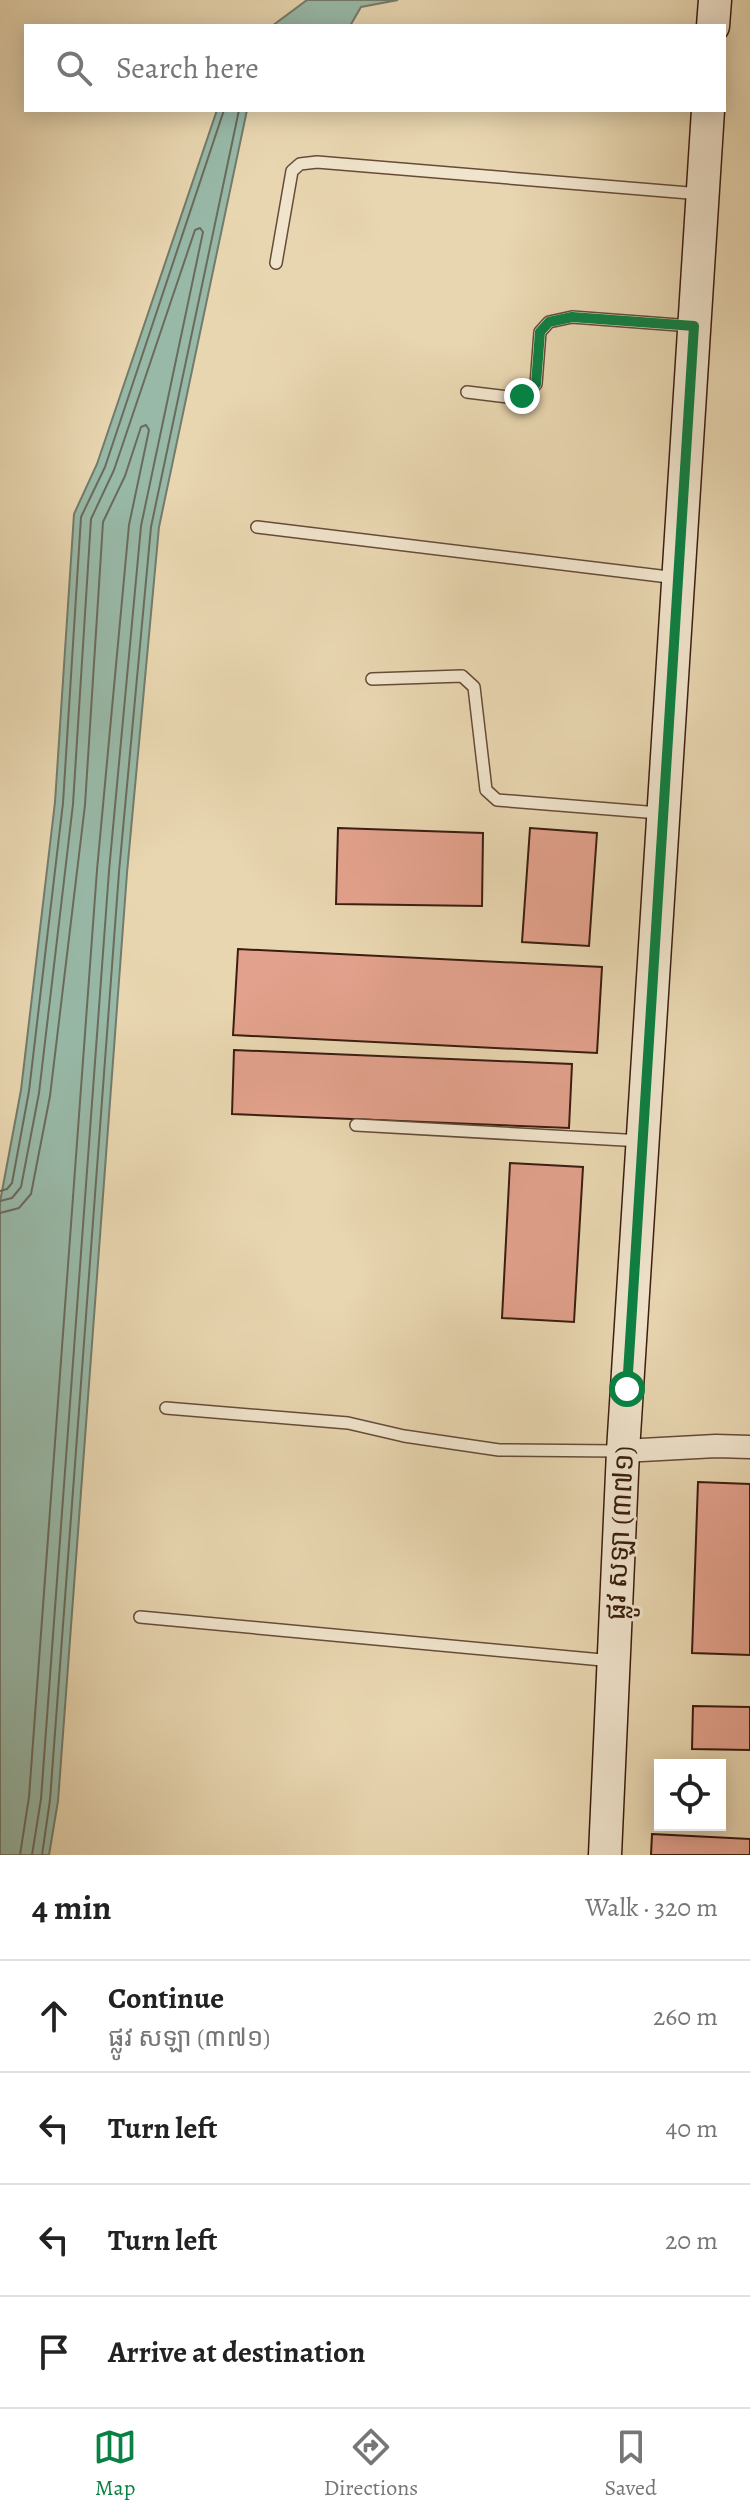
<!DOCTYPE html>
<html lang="en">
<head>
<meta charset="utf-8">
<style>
	:root { --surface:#fff; --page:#f6f6f6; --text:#222; --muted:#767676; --line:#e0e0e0; --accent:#0b8043 }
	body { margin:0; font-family:Alegreya,"Noto Sans Khmer",serif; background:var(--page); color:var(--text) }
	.controls { position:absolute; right:24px; bottom:24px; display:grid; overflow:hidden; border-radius:0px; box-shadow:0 4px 20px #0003 }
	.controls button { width:72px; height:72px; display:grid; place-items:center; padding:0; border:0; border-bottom:2px solid var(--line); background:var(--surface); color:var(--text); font:40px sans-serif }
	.stop { position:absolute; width:24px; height:24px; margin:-18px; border:6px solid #0b8043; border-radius:50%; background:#fff }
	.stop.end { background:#0b8043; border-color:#fff; box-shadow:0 2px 8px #0008 }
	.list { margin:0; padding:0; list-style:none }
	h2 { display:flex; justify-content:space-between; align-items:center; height:104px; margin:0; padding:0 32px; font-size:34px }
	h2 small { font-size:26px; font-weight:400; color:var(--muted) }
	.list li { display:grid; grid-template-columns:52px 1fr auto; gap:24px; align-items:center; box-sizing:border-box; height:112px; padding:0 32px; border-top:2px solid var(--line) }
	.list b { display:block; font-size:30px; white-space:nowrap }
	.list p { margin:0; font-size:26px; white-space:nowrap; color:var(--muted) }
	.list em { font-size:26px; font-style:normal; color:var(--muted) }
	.icon { flex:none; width:44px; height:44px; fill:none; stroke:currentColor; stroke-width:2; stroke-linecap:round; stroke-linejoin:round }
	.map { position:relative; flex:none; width:750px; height:1855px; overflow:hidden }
	.search { position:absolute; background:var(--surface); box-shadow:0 4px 20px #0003; left:24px; right:24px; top:24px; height:88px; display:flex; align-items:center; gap:20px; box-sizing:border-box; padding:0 28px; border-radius:0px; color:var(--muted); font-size:30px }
	.sheet { height:552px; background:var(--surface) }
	nav { display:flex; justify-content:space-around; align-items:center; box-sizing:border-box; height:112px; border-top:2px solid var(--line); background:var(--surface); font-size:22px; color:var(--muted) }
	nav a { display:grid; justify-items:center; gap:4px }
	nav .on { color:var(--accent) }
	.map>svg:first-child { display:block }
</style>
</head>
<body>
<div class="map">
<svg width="750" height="1855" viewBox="0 0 750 1855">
	<rect width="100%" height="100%" fill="#e8d6b0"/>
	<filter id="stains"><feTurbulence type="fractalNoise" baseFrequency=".0025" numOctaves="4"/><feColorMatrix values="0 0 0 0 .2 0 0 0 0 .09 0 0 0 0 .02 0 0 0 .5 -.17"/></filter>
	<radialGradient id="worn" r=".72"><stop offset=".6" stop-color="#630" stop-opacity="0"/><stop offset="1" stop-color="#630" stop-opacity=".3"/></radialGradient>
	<!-- water -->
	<g fill="#98b9a8" stroke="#737b6b" stroke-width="2">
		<polygon points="307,0 398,0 361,7 350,26 272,26"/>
		<polygon points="217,110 247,110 159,527 127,873 58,1801 49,1855 0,1855 0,1202 21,1090 55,802 74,514 97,464"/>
	</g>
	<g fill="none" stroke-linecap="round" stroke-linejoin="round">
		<!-- shore -->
		<g stroke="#6a6b5c" stroke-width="2">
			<polyline points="0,1191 7,1189 12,1183 29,1091 63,803 81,517 105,467 224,110"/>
			<polyline points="0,1201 12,1198 21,1187 39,1093 73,804 91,519 114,470 195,230 200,228 203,232 141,526 109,871 41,1799 32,1855"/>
			<polyline points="0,1213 19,1208 31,1194 50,1096 85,805 103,522 125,476 141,427 146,425 149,430 129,525 97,870 29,1797 20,1855"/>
			<polyline points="42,1855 50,1800 119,872 151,527 239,110"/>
		</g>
	</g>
	<!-- building -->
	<g fill="#e2a18c" stroke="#3b1d10" stroke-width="2">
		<polygon points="338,828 483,833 482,906 336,904"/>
		<polygon points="530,828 597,833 589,946 522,942"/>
		<polygon points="238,949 602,967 597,1053 233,1035"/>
		<polygon points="234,1050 572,1064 569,1128 232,1114"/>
		<polygon points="510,1163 583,1167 574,1322 502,1318"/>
		<polygon points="698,1482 750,1484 750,1655 692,1653"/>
		<polygon points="693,1706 750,1707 750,1750 692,1749"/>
		<polygon points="659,1778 660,1825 708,1825 708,1829 658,1827"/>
		<polygon points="652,1834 750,1839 750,1855 651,1855"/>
	</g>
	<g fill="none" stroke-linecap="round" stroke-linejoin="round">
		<defs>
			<g id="lane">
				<polyline points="276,263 292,171 300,164 317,162 701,194"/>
				<polyline points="467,392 508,397 522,396 536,384 540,332 549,322 572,317 692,326"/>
				<polyline points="257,527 677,578"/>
				<polyline points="372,679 462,676 474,687 486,790 497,800 659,813"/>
				<polyline points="356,1125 642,1141"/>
				<polyline points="166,1408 348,1423 404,1436 499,1450 619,1451"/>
				<polyline points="140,1617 613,1661"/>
			</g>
			<polyline id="street" points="623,1451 716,1446 750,1447"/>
			<g id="secondary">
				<polyline points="713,26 715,0"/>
				<polyline points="605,1855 623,1451 708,110"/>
			</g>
		</defs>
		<!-- lane casing -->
		<use href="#lane" stroke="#664b38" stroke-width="14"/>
		<!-- street casing -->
		<use href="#street" stroke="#664b38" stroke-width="25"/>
		<!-- secondary casing -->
		<use href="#secondary" stroke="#3b1d10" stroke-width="35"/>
		<!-- lane -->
		<use href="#lane" stroke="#f0e4cc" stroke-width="11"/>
		<!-- street -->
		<use href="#street" stroke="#f0e4cc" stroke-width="22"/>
		<!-- secondary -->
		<use href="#secondary" stroke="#f0e4cc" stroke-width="32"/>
	</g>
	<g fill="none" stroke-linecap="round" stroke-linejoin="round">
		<!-- route -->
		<polyline stroke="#0b8043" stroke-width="10" points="522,396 536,384 540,332 549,322 572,317 694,326 627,1389"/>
	</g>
	<g text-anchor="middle" stroke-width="6" stroke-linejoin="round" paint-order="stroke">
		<!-- street labels -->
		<g font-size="28" fill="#3b1d10" stroke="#f0e4cc">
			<text transform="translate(619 1533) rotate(-87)" y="10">ផ្លូវ សឡា (៣៧១)</text>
		</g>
	</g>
	<rect width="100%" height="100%" filter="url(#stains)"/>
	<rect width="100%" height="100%" fill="url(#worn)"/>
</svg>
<div class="controls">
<button><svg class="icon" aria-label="locate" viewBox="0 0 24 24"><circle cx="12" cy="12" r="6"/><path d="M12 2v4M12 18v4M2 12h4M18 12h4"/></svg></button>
</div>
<div class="stop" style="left:627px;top:1389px"></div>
<div class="stop end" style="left:522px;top:396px"></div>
<div class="search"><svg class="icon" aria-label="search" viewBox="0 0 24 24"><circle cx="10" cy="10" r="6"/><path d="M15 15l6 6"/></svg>Search here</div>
</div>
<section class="sheet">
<h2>4 min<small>Walk · 320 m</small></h2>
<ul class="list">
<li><svg class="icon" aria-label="ahead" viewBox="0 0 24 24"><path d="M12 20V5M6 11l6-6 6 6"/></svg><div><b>Continue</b><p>ផ្លូវ សឡា (៣៧១)</p></div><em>260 m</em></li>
<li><svg class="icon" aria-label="left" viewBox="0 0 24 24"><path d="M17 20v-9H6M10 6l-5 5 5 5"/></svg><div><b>Turn left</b></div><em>40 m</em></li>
<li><svg class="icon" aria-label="left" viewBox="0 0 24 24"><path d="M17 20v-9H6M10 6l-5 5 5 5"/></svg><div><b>Turn left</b></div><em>20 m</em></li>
<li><svg class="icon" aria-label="arrive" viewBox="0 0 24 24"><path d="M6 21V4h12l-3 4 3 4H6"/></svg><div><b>Arrive at destination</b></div></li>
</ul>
</section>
<nav>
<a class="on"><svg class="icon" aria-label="map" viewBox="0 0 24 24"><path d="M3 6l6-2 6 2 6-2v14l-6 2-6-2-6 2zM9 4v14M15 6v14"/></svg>Map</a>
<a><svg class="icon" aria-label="directions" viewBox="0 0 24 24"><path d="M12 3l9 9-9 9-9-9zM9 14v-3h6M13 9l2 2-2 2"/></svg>Directions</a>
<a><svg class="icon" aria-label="saved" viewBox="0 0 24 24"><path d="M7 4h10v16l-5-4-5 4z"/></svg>Saved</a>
</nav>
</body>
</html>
